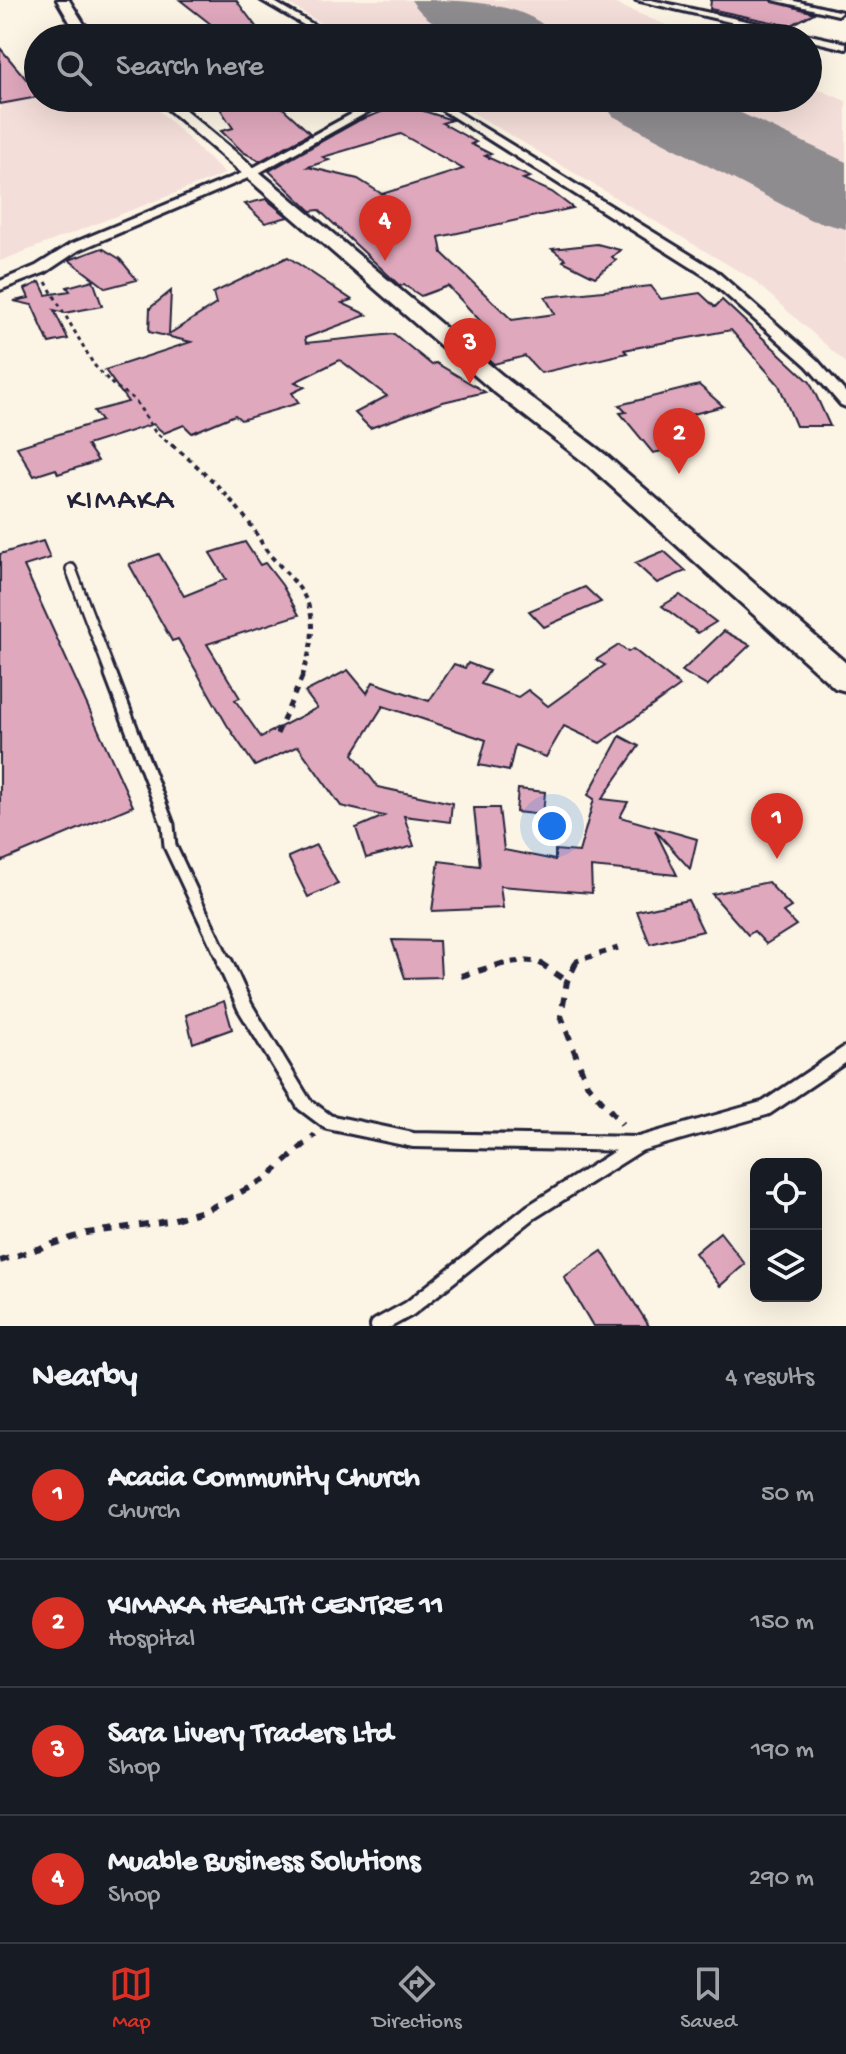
<!DOCTYPE html>
<html lang="en">
<head>
<meta charset="utf-8">
<style>
	:root { --surface:#171b24; --page:#242831; --text:#f1f3f6; --muted:#9ea1a6; --line:#363941; --accent:#d93025 }
	body { margin:0; font-family:"Gochi Hand",sans-serif; background:var(--page); color:var(--text) }
	.controls { position:absolute; right:24px; bottom:24px; display:grid; overflow:hidden; border-radius:16px; box-shadow:0 8px 32px #0002 }
	.controls button { width:72px; height:72px; display:grid; place-items:center; padding:0; border:0; border-bottom:2px solid var(--line); background:var(--surface); color:var(--text); font:40px sans-serif }
	.you { position:absolute; left:552px; top:826px; width:28px; height:28px; margin:-20px; border:6px solid #fff; border-radius:50%; background:#1a73e8; box-shadow:0 0 0 12px #1a73e833 }
	.badge { display:grid; place-items:center; width:52px; height:52px; border-radius:50%; background:var(--accent); color:#fff; font-size:26px; font-weight:700 }
	.pin { position:absolute; translate:-50% -66px; filter:drop-shadow(0 2px 4px #0008) }
	.pin::after { content:''; position:absolute; top:42px; width:28px; height:24px; background:inherit; clip-path:polygon(0 0,100% 0,50% 100%) }
	.list { margin:0; padding:0; list-style:none }
	h2 { display:flex; justify-content:space-between; align-items:center; height:104px; margin:0; padding:0 32px; font-size:34px }
	h2 small { font-size:26px; font-weight:400; color:var(--muted) }
	.list li { display:grid; grid-template-columns:52px 1fr auto; gap:24px; align-items:center; box-sizing:border-box; height:128px; padding:0 32px; border-top:2px solid var(--line) }
	.list b { display:block; font-size:30px; white-space:nowrap }
	.list p { margin:0; font-size:26px; white-space:nowrap; color:var(--muted) }
	.list em { font-size:26px; font-style:normal; color:var(--muted) }
	.icon { flex:none; width:44px; height:44px; fill:none; stroke:currentColor; stroke-width:2; stroke-linecap:round; stroke-linejoin:round }
	.map { position:relative; flex:none; width:846px; height:1326px; overflow:hidden }
	.search { position:absolute; background:var(--surface); box-shadow:0 8px 32px #0002; left:24px; right:24px; top:24px; height:88px; display:flex; align-items:center; gap:20px; box-sizing:border-box; padding:0 28px; border-radius:44px; color:var(--muted); font-size:30px }
	.sheet { height:616px; background:var(--surface) }
	nav { display:flex; justify-content:space-around; align-items:center; box-sizing:border-box; height:112px; border-top:2px solid var(--line); background:var(--surface); font-size:22px; color:var(--muted) }
	nav a { display:grid; justify-items:center; gap:4px }
	nav .on { color:var(--accent) }
	.map>svg:first-child { display:block }
</style>
</head>
<body>
<div class="map">
<svg width="846" height="1326" viewBox="0 0 846 1326">
	<rect width="100%" height="100%" fill="#fcf5e5"/>
	<filter id="ink" filterUnits="userSpaceOnUse"><feTurbulence type="fractalNoise" baseFrequency=".0125" numOctaves="2"/><feDisplacementMap in="SourceGraphic" scale="16" xChannelSelector="R" yChannelSelector="G"/><feConvolveMatrix kernelMatrix="1 2 1 2 8 2 1 2 1" color-interpolation-filters="sRGB"/></filter>
	<g filter="url(#ink)">
		<!-- built -->
		<g fill="#f4ded9">
			<polygon points="282,0 606,0 697,38 346,38"/>
			<polygon points="38,67 38,98 146,98 225,174 0,261 0,74"/>
			<polygon points="808,85 846,101 846,363 752,279 448,98 808,98"/>
		</g>
		<g fill="none" stroke-linecap="round" stroke-linejoin="round">
			<!-- runway -->
			<g fill="#8f8c90" fill-rule="evenodd">
				<path d="M 411,0 C 462,0 525,0 558,38 C 506,38 444,49 411,0 Z"/>
				<polygon points="600,98 709,98 846,162 846,229 811,220 613,116"/>
			</g>
		</g>
		<!-- building -->
		<g fill="#e0a8bd" stroke="#22223b" stroke-width="2" fill-rule="evenodd">
			<polygon points="180,0 236,0 260,32 234,36 224,27 217,29"/>
			<polygon points="711,0 770,0 814,13 790,26 710,9"/>
			<polygon points="0,48 38,93 38,97 0,104"/>
			<polygon points="213,98 234,98 239,102 272,98 310,133 260,161 243,152 221,131 233,128"/>
			<path d="M 402,104 L 452,120 L 442,123 L 476,142 L 471,144 L 491,154 L 485,156 L 530,177 L 523,179 L 552,192 L 573,208 L 439,237 L 442,253 L 512,320 L 555,314 L 545,297 L 651,286 L 661,299 L 700,293 L 715,307 L 722,300 L 810,382 L 830,426 L 796,426 L 779,385 L 731,330 L 624,350 L 627,353 L 541,373 L 525,356 L 494,364 L 465,340 L 459,328 L 484,325 L 448,286 L 421,296 L 404,285 L 400,286 L 319,210 L 311,211 L 269,171 L 360,120 ZM 401,134 L 463,169 L 382,194 L 358,179 L 308,167 L 329,160 L 323,157 Z"/>
			<polygon points="266,199 288,217 265,223 245,204"/>
			<polygon points="597,244 620,250 612,257 616,260 595,277 563,261 565,259 552,249"/>
			<polygon points="102,248 120,259 137,280 106,288 69,260"/>
			<polygon points="288,257 352,300 342,303 367,315 305,338 306,343 394,334 432,365 436,363 485,392 443,402 370,428 355,413 387,396 340,360 295,382 305,387 292,393 299,403 241,420 235,415 192,433 184,425 164,433 153,424 87,445 98,461 58,474 56,469 34,476 17,447 101,421 94,411 128,402 105,370 191,342 149,332 150,308 171,291 169,334 216,304 213,293"/>
			<polygon points="93,280 102,306 65,313 54,310 68,339 49,343 32,305 14,301 29,298 25,289 40,282 46,295 70,291 67,287"/>
			<polygon points="699,385 723,406 675,419 697,444 653,453 620,413 626,412 619,405"/>
			<polygon points="43,541 50,558 24,566 133,806 0,862 0,554"/>
			<polygon points="245,542 260,565 265,563 282,585 299,615 207,644 240,698 235,700 261,737 317,708 305,692 348,670 367,693 373,682 429,701 454,664 465,668 468,663 489,671 481,684 518,697 528,690 548,706 605,665 596,660 619,645 628,652 633,649 680,686 600,743 564,726 546,757 515,745 509,771 479,765 486,740 383,706 353,754 378,787 452,803 450,822 404,816 414,846 366,858 356,828 384,816 341,806 298,746 255,766 227,725 178,639 172,641 129,564 159,554 184,596 226,579 210,553"/>
			<polygon points="664,551 686,571 657,583 635,563"/>
			<polygon points="585,587 601,602 544,627 529,611"/>
			<polygon points="680,595 716,622 698,633 662,606"/>
			<polygon points="724,631 750,645 707,686 682,671"/>
			<polygon points="620,736 639,746 602,799 628,802 620,817 697,839 690,869 655,830 677,875 591,867 592,893 500,886 503,908 432,911 439,861 480,866 474,808 499,808 504,850 555,860 555,850 579,852 594,799 588,795"/>
			<polygon points="518,789 545,792 543,815 516,812"/>
			<polygon points="316,845 338,884 308,897 288,857"/>
			<polygon points="768,882 791,907 783,912 796,925 766,944 754,931 748,935 712,894"/>
			<polygon points="688,900 703,931 650,944 637,911"/>
			<polygon points="392,940 439,941 441,977 405,978"/>
			<polygon points="224,1001 232,1029 193,1043 186,1015"/>
			<polygon points="720,1232 745,1264 720,1286 695,1253"/>
			<polygon points="602,1251 649,1326 593,1326 564,1277"/>
		</g>
		<g fill="none" stroke-linecap="round" stroke-linejoin="round">
			<defs>
				<polyline id="service-far2" points="71,569 112,677"/>
				<polyline id="service-far1" points="111,675 168,825 170,846 226,965"/>
				<g id="service">
					<polyline points="225,963 245,1007 304,1104 328,1122 413,1140 639,1144"/>
					<polyline points="378,1326 409,1309 531,1212 639,1144 766,1108 846,1054"/>
				</g>
				<g id="minor">
					<polygon points="261,0 271,0 336,38 326,38"/>
					<polygon points="636,0 651,0 846,43 846,49"/>
					<polygon points="773,0 790,0 842,12 838,15"/>
					<polygon points="381,98 393,98 255,175 79,250 46,272 0,290 0,281 36,266 71,244 247,171"/>
					<polygon points="423,98 435,98 715,270 817,360 846,393 846,407 841,405 807,366 705,276"/>
				</g>
				<g id="secondary">
					<polygon points="57,0 69,0 84,24 99,38 84,38 74,29"/>
					<polygon points="155,98 171,98 509,381 607,456 846,663 846,691 835,688 589,466 493,391"/>
				</g>
			</defs>
			<!-- service-far2 casing -->
			<use href="#service-far2" stroke="#22223b" stroke-width="14"/>
			<!-- service-far1 casing -->
			<use href="#service-far1" stroke="#22223b" stroke-width="17"/>
			<!-- service casing -->
			<use href="#service" stroke="#22223b" stroke-width="20"/>
			<!-- minor casing -->
			<use href="#minor" stroke="#22223b" stroke-width="6"/>
			<!-- secondary casing -->
			<use href="#secondary" stroke="#22223b" stroke-width="6"/>
			<!-- path-far3 -->
			<polyline stroke="#22223b" stroke-width="3" stroke-dasharray="4 4" stroke-linecap="butt" points="46,282 94,365 112,384 135,400 155,432 174,447"/>
			<!-- path-far2 -->
			<path stroke="#22223b" stroke-width="4" stroke-dasharray="5 5" stroke-linecap="butt" d="M 172,445 C 202,469 227,493 250,524 C 258,534 262,546 270,555 C 284,571 300,584 308,604 C 317,630 309,653 302,677"/>
			<!-- path-far1 -->
			<g stroke="#22223b" stroke-width="5" stroke-dasharray="7 7" stroke-linecap="butt">
				<polyline points="277,734 303,675"/>
				<path d="M 498,965 C 511,962 531,958 543,965"/>
				<polyline points="575,965 577,961 618,948"/>
			</g>
			<!-- path -->
			<g stroke="#22223b" stroke-width="6" stroke-dasharray="9 9" stroke-linecap="butt">
				<polyline points="540,963 567,981"/>
				<polyline points="576,963 567,981 561,1016 587,1084 622,1124"/>
				<polyline points="461,976 505,963"/>
				<polyline points="0,1261 87,1233 168,1221 209,1209 267,1178 315,1135"/>
			</g>
			<!-- service-far2 -->
			<use href="#service-far2" stroke="#fcf5e5" stroke-width="9"/>
			<!-- service-far1 -->
			<use href="#service-far1" stroke="#fcf5e5" stroke-width="11"/>
			<!-- service -->
			<use href="#service" stroke="#fcf5e5" stroke-width="14"/>
			<!-- minor -->
			<use href="#minor" fill="#fcf5e5" fill-rule="evenodd"/>
			<!-- secondary -->
			<use href="#secondary" fill="#fcf5e5" fill-rule="evenodd"/>
		</g>
	</g>
	<g text-anchor="middle" stroke-width="8" stroke-linejoin="round" paint-order="stroke">
		<!-- quarter labels -->
		<g font-size="30" letter-spacing="2" fill="#22223b" stroke="#fcf5e5">
			<text x="121" y="508">KIMAKA</text>
		</g>
	</g>
</svg>
<div class="controls">
<button><svg class="icon" aria-label="locate" viewBox="0 0 24 24"><circle cx="12" cy="12" r="6"/><path d="M12 2v4M12 18v4M2 12h4M18 12h4"/></svg></button>
<button><svg class="icon" aria-label="layers" viewBox="0 0 24 24"><path d="M12 4l9 5-9 5-9-5zM3 14l9 5 9-5"/></svg></button>
</div>
<div class="you"></div>
<div class="pin badge" style="left:777px;top:859px">1</div>
<div class="pin badge" style="left:679px;top:474px">2</div>
<div class="pin badge" style="left:470px;top:384px">3</div>
<div class="pin badge" style="left:385px;top:261px">4</div>
<div class="search"><svg class="icon" aria-label="search" viewBox="0 0 24 24"><circle cx="10" cy="10" r="6"/><path d="M15 15l6 6"/></svg>Search here</div>
</div>
<section class="sheet">
<h2>Nearby<small>4 results</small></h2>
<ul class="list">
<li><span class="badge">1</span><div><b>Acacia Community Church</b><p>Church</p></div><em>50 m</em></li>
<li><span class="badge">2</span><div><b>KIMAKA HEALTH CENTRE 11</b><p>Hospital</p></div><em>150 m</em></li>
<li><span class="badge">3</span><div><b>Sara Livery Traders Ltd</b><p>Shop</p></div><em>190 m</em></li>
<li><span class="badge">4</span><div><b>Muable Business Solutions</b><p>Shop</p></div><em>290 m</em></li>
</ul>
</section>
<nav>
<a class="on"><svg class="icon" aria-label="map" viewBox="0 0 24 24"><path d="M3 6l6-2 6 2 6-2v14l-6 2-6-2-6 2zM9 4v14M15 6v14"/></svg>Map</a>
<a><svg class="icon" aria-label="directions" viewBox="0 0 24 24"><path d="M12 3l9 9-9 9-9-9zM9 14v-3h6M13 9l2 2-2 2"/></svg>Directions</a>
<a><svg class="icon" aria-label="saved" viewBox="0 0 24 24"><path d="M7 4h10v16l-5-4-5 4z"/></svg>Saved</a>
</nav>
</body>
</html>
